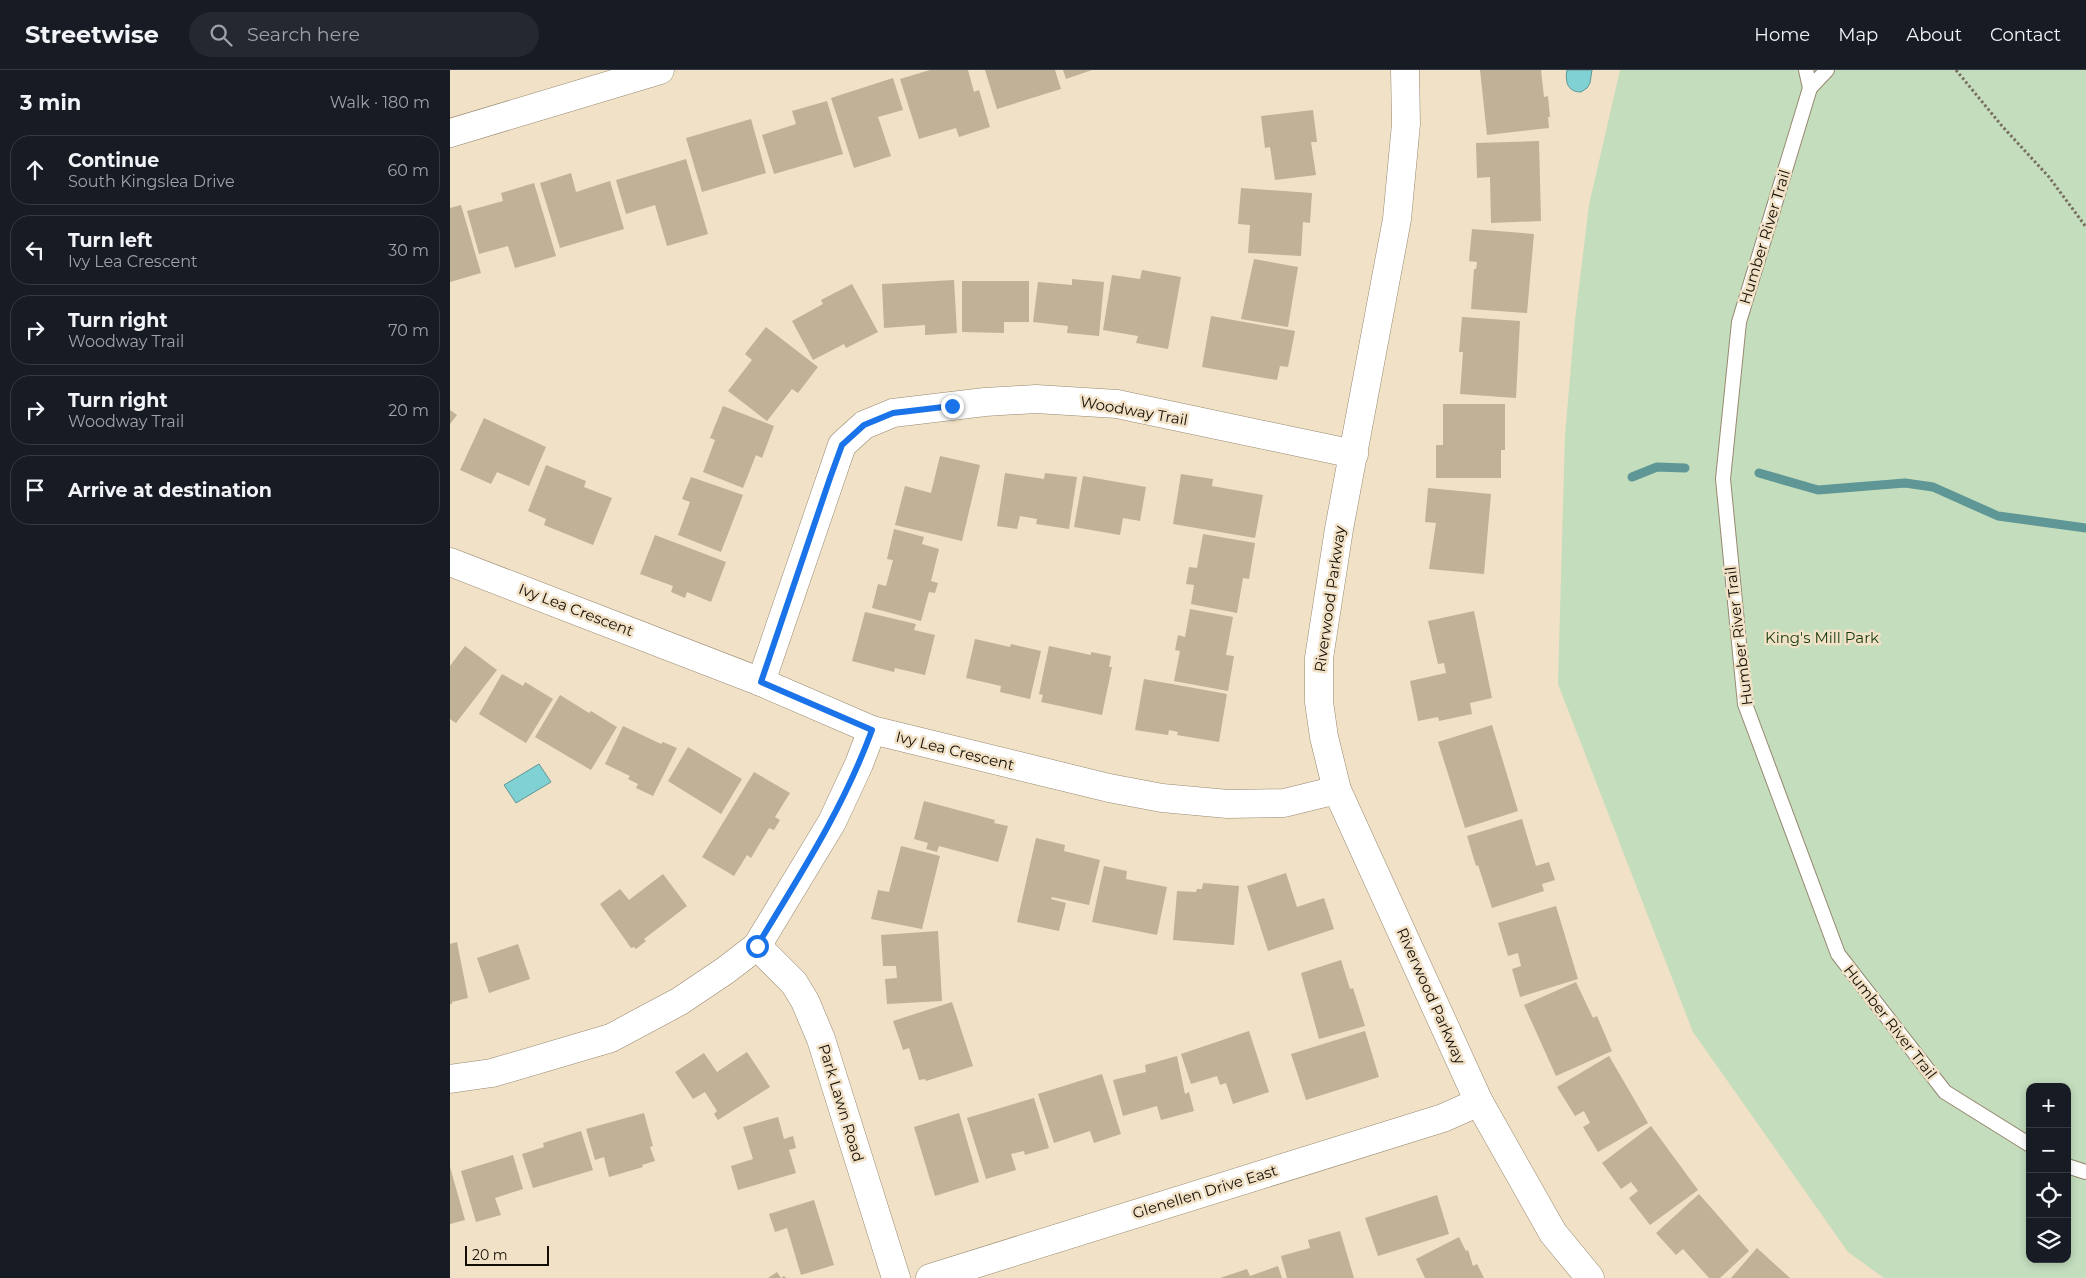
<!DOCTYPE html>
<html lang="en">
<head>
<meta charset="utf-8">
<style>
	:root { --surface:#171b24; --page:#242831; --text:#f1f3f6; --muted:#9ea1a6; --line:#363941 }
	body { margin:0; font-family:Montserrat,sans-serif; background:var(--page); color:var(--text) }
	.controls { position:absolute; right:15px; bottom:15px; display:grid; overflow:hidden; border-radius:10px; box-shadow:0 2px 8px #0003 }
	.controls button { width:45px; height:45px; display:grid; place-items:center; padding:0; border:0; border-bottom:1px solid var(--line); background:var(--surface); color:var(--text); font:25px sans-serif }
	.scale { position:absolute; left:15px; bottom:12px; width:84px; box-sizing:border-box; padding-left:5px; border:2px solid #130e05; border-top:0; font-size:14px; line-height:18px; white-space:nowrap; color:#130e05; -webkit-text-stroke:4px #f1e1c6; paint-order:stroke }
	.stop { position:absolute; width:15px; height:15px; margin:-11px; border:4px solid #1a73e8; border-radius:50%; background:#fff }
	.stop.end { background:#1a73e8; border-color:#fff; box-shadow:0 1px 5px #0008 }
	.list { margin:0; padding:0; list-style:none }
	h2 { display:flex; justify-content:space-between; align-items:center; height:65px; margin:0; padding:0 20px; font-size:21px }
	h2 small { font-size:16px; font-weight:400; color:var(--muted) }
	.list li { display:grid; grid-template-columns:32px 1fr auto; gap:15px; align-items:center; box-sizing:border-box; height:70px; margin:0 10px 10px; padding:0 10px; border:1px solid var(--line); border-radius:20px }
	.list b { display:block; font-size:19px; white-space:nowrap }
	.list p { margin:0; font-size:16px; white-space:nowrap; color:var(--muted) }
	.list em { font-size:16px; font-style:normal; color:var(--muted) }
	.icon { flex:none; width:28px; height:28px; fill:none; stroke:currentColor; stroke-width:2; stroke-linecap:round; stroke-linejoin:round }
	.map { position:relative; flex:none; width:1636px; height:1208px; overflow:hidden }
	header { display:flex; align-items:center; gap:30px; box-sizing:border-box; height:70px; padding:0 25px; background:var(--surface); border-bottom:1px solid var(--line) }
	header strong { font-size:24px }
	nav { display:flex; gap:28px; margin-inline-start:auto; font-size:18px }
	.search { width:350px; height:45px; background:var(--page); display:flex; align-items:center; gap:12px; box-sizing:border-box; padding:0 18px; border-radius:28px; color:var(--muted); font-size:19px }
	main { display:flex }
	aside { flex:1; background:var(--surface) }
	.map>svg:first-child { display:block }
</style>
</head>
<body>
<header>
<strong>Streetwise</strong>
<div class="search"><svg class="icon" aria-label="search" viewBox="0 0 24 24"><circle cx="10" cy="10" r="6"/><path d="M15 15l6 6"/></svg>Search here</div>
<nav><a>Home</a><a>Map</a><a>About</a><a>Contact</a></nav>
</header>
<main>
<aside>
<h2>3 min<small>Walk · 180 m</small></h2>
<ul class="list">
<li><svg class="icon" aria-label="ahead" viewBox="0 0 24 24"><path d="M12 20V5M6 11l6-6 6 6"/></svg><div><b>Continue</b><p>South Kingslea Drive</p></div><em>60 m</em></li>
<li><svg class="icon" aria-label="left" viewBox="0 0 24 24"><path d="M17 20v-9H6M10 6l-5 5 5 5"/></svg><div><b>Turn left</b><p>Ivy Lea Crescent</p></div><em>30 m</em></li>
<li><svg class="icon" aria-label="right" viewBox="0 0 24 24"><path d="M7 20v-9h11M14 6l5 5-5 5"/></svg><div><b>Turn right</b><p>Woodway Trail</p></div><em>70 m</em></li>
<li><svg class="icon" aria-label="right" viewBox="0 0 24 24"><path d="M7 20v-9h11M14 6l5 5-5 5"/></svg><div><b>Turn right</b><p>Woodway Trail</p></div><em>20 m</em></li>
<li><svg class="icon" aria-label="arrive" viewBox="0 0 24 24"><path d="M6 21V4h12l-3 4 3 4H6"/></svg><div><b>Arrive at destination</b></div></li>
</ul>
</aside>
<div class="map">
<svg width="1636" height="1208" viewBox="0 0 1636 1208">
	<rect width="100%" height="100%" fill="#f1e1c6"/>
	<!-- green -->
	<path fill="#c3ddbd" fill-rule="evenodd" d="M 1170,0 L 1636,0 L 1636,1208 L 1434,1208 L 1398,1182 L 1243,962 L 1108,614 L 1115,365 L 1125,250 L 1139,135 ZM 1580,1017 L 1617,1017 L 1617,1189 L 1580,1189 Z"/>
	<!-- water -->
	<g fill="#80d1d4" stroke="#5f9696">
		<path d="M 1117,0 L 1142,0 L 1140,13 L 1137,18 L 1131,22 C 1117,22 1115,11 1117,0 Z"/>
		<polygon points="89,694 101,712 66,733 54,715"/>
	</g>
	<g fill="none" stroke-linecap="round" stroke-linejoin="round">
		<!-- stream -->
		<g stroke="#5f9696" stroke-width="9">
			<polyline points="1309,403 1368,420 1455,413 1483,417 1548,446 1636,458"/>
			<polyline points="1182,407 1207,397 1235,398"/>
		</g>
	</g>
	<!-- building -->
	<g fill="#c0b197">
		<polygon points="480,0 518,0 524,22 529,20 540,57 509,67 506,58 469,69 450,9"/>
		<polygon points="535,0 605,0 611,19 547,39"/>
		<polygon points="613,0 642,0 616,9"/>
		<polygon points="1030,0 1091,0 1094,27 1098,26 1100,47 1098,47 1099,58 1037,65"/>
		<polygon points="443,8 453,40 428,47 441,86 404,98 381,28"/>
		<polygon points="377,31 393,84 324,104 312,65 346,54 342,41"/>
		<polygon points="863,40 867,72 861,72 866,105 825,110 820,77 815,78 811,46"/>
		<polygon points="301,49 316,103 252,122 236,68"/>
		<polygon points="1089,71 1091,151 1041,153 1040,107 1027,108 1026,73"/>
		<polygon points="236,89 258,164 217,176 205,135 176,144 166,110"/>
		<polygon points="121,103 126,122 160,111 174,159 110,178 90,113"/>
		<polygon points="84,113 106,186 65,198 58,176 29,184 17,141 53,131 51,123"/>
		<polygon points="791,118 862,123 860,153 853,152 851,186 798,183 800,155 788,154"/>
		<polygon points="11,135 31,203 0,212 0,138"/>
		<polygon points="1022,159 1084,164 1077,243 1021,239 1024,199 1026,199 1027,192 1019,191"/>
		<polygon points="804,189 848,197 838,257 791,249"/>
		<polygon points="692,200 731,207 718,279 686,273 688,266 653,260 662,205 690,209"/>
		<polygon points="622,209 654,212 649,266 617,263 618,256 583,252 588,212 622,215"/>
		<polygon points="504,210 507,263 475,265 475,255 434,258 432,214"/>
		<polygon points="512,211 579,211 579,252 554,252 554,263 512,262"/>
		<polygon points="402,214 428,262 396,278 394,274 363,290 342,251 373,234 371,230"/>
		<polygon points="761,246 845,261 838,297 830,296 827,310 752,297"/>
		<polygon points="1012,247 1070,251 1066,328 1010,324 1013,282 1009,282"/>
		<polygon points="316,257 368,297 348,323 342,319 317,351 278,321 302,290 295,284"/>
		<polygon points="993,334 1055,334 1055,380 1051,380 1051,408 986,408 986,375 993,375"/>
		<polygon points="273,336 324,356 312,388 306,385 293,418 253,402 265,370 260,368"/>
		<polygon points="0,340 7,345 0,354"/>
		<polygon points="34,348 96,377 79,416 47,402 41,414 10,400"/>
		<polygon points="490,386 530,395 512,471 445,455 455,416 481,423"/>
		<polygon points="96,395 136,411 134,417 162,428 143,475 94,455 96,449 78,441"/>
		<polygon points="555,403 594,409 595,403 627,407 619,459 586,454 587,449 570,446 567,459 547,456"/>
		<polygon points="731,404 763,409 762,416 813,425 805,468 723,454"/>
		<polygon points="633,406 696,417 690,451 673,448 670,465 624,457"/>
		<polygon points="241,407 293,425 271,482 228,465 240,432 232,429"/>
		<polygon points="978,418 1041,424 1034,504 979,499 986,453 975,452"/>
		<polygon points="444,459 474,467 472,474 489,479 481,511 488,513 485,523 479,522 471,551 422,538 428,514 436,516 443,490 437,489"/>
		<polygon points="753,464 805,473 799,509 793,508 787,543 741,534 744,515 736,514 739,497 747,498"/>
		<polygon points="205,465 276,492 261,532 237,522 235,528 221,522 223,516 190,504"/>
		<polygon points="740,539 783,547 776,585 784,586 778,621 724,611 730,581 725,580 728,565 735,567"/>
		<polygon points="1024,541 1042,628 1020,633 1022,644 989,651 988,647 968,651 960,611 996,603 994,593 988,594 978,551"/>
		<polygon points="415,542 466,554 464,560 485,565 475,605 445,598 444,602 402,591"/>
		<polygon points="525,569 560,577 561,574 591,581 580,629 550,622 551,616 516,608"/>
		<polygon points="15,576 47,600 6,653 0,649 0,596"/>
		<polygon points="599,576 641,585 641,582 661,586 659,597 662,597 652,645 591,632 593,625 589,624"/>
		<polygon points="52,604 73,616 75,612 103,629 76,673 29,644"/>
		<polygon points="694,609 777,624 769,672 727,665 728,662 719,660 718,665 685,660"/>
		<polygon points="110,625 139,643 141,641 167,657 141,700 85,667"/>
		<polygon points="1042,655 1068,741 1015,758 988,672"/>
		<polygon points="173,656 211,674 213,672 227,678 203,726 186,718 188,714 178,709 180,706 155,694"/>
		<polygon points="238,677 292,709 271,744 218,711"/>
		<polygon points="304,702 340,723 325,747 330,750 324,760 319,758 301,788 297,785 284,806 252,787"/>
		<polygon points="474,731 545,750 544,753 558,756 548,792 489,776 487,782 476,779 478,773 464,769"/>
		<polygon points="1072,749 1086,796 1099,792 1105,810 1092,814 1094,821 1042,838 1028,795 1026,796 1017,766"/>
		<polygon points="586,768 615,775 614,781 650,790 639,835 602,827 601,829 616,833 609,861 567,852"/>
		<polygon points="451,776 490,786 472,859 421,849 428,820 439,822"/>
		<polygon points="654,796 677,801 676,809 717,817 707,865 642,852"/>
		<polygon points="836,803 847,837 874,828 884,859 818,881 797,816"/>
		<polygon points="213,804 237,836 194,869 196,871 186,879 184,877 181,878 150,834 170,819 179,830"/>
		<polygon points="753,813 789,816 784,875 723,870 727,821 746,822 747,819 752,819"/>
		<polygon points="1106,836 1128,909 1070,927 1062,899 1071,896 1068,883 1058,886 1048,853"/>
		<polygon points="488,861 492,931 437,934 435,909 447,908 446,896 433,896 431,865"/>
		<polygon points="7,872 18,928 2,932 2,934 0,934 0,874"/>
		<polygon points="68,874 80,909 39,923 27,888"/>
		<polygon points="891,890 900,919 903,918 915,956 869,969 851,903"/>
		<polygon points="1126,912 1143,948 1147,946 1162,981 1106,1006 1074,935"/>
		<polygon points="502,932 523,996 476,1011 475,1009 469,1010 459,978 453,980 443,951"/>
		<polygon points="799,961 819,1022 783,1034 776,1013 770,1015 767,1006 741,1014 731,984"/>
		<polygon points="915,961 929,1007 856,1030 841,984"/>
		<polygon points="297,982 320,1017 268,1050 264,1044 267,1041 255,1022 243,1029 225,1002 254,983 267,1002"/>
		<polygon points="727,986 735,1024 739,1022 744,1041 711,1050 707,1036 673,1046 663,1010 696,1002 695,995"/>
		<polygon points="1159,986 1198,1053 1148,1082 1133,1057 1140,1053 1134,1041 1125,1046 1107,1017"/>
		<polygon points="652,1004 671,1064 644,1073 640,1061 604,1073 588,1024"/>
		<polygon points="584,1028 599,1078 575,1085 574,1081 561,1084 566,1100 536,1109 517,1048"/>
		<polygon points="194,1043 203,1076 200,1077 205,1091 192,1095 193,1097 159,1107 154,1087 145,1090 136,1059"/>
		<polygon points="509,1043 529,1112 485,1126 464,1057"/>
		<polygon points="328,1047 334,1069 343,1066 346,1078 339,1080 346,1103 288,1120 281,1096 303,1089 293,1057"/>
		<polygon points="1201,1056 1248,1120 1200,1155 1179,1128 1188,1121 1181,1112 1171,1119 1152,1093"/>
		<polygon points="131,1061 143,1100 83,1118 72,1084 94,1077 93,1073"/>
		<polygon points="63,1085 73,1119 45,1128 51,1145 26,1152 11,1101"/>
		<polygon points="0,1097 15,1150 0,1154"/>
		<polygon points="1249,1124 1299,1181 1270,1208 1259,1208 1233,1179 1226,1185 1206,1163"/>
		<polygon points="987,1125 999,1164 928,1186 915,1148"/>
		<polygon points="364,1130 384,1195 351,1205 337,1158 325,1162 319,1144"/>
		<polygon points="890,1161 904,1208 837,1208 831,1186 860,1178 858,1170"/>
		<polygon points="1009,1167 1016,1181 1018,1180 1023,1196 1027,1194 1034,1208 975,1208 966,1189"/>
		<polygon points="1307,1178 1340,1208 1281,1208"/>
		<polygon points="828,1196 832,1208 770,1208 797,1199 800,1206"/>
		<polygon points="327,1202 331,1208 334,1206 336,1208 318,1208"/>
	</g>
	<g fill="none" stroke-linecap="round" stroke-linejoin="round">
		<defs>
			<g id="lane">
				<polyline points="1356,0 1360,18 1289,252 1273,409 1295,634 1388,884 1495,1022 1580,1075"/>
				<polyline points="1360,18 1377,0"/>
				<polyline points="1617,1096 1636,1102"/>
			</g>
			<g id="street">
				<polyline points="955,0 956,54 947,149 889,459 869,588 869,632 874,667 887,720 1029,1032 1103,1163 1140,1208"/>
				<polyline points="0,63 210,0"/>
				<polyline points="0,492 311,612 422,660 659,718 712,728 778,734 834,733 887,720"/>
				<polyline points="311,612 392,375 414,355 443,343 535,332 586,329 667,334 904,384"/>
				<polyline points="307,876 344,913 355,931 371,969 446,1208"/>
				<polyline points="0,1009 42,1003 161,968 230,931 276,900 307,876 382,752 409,694 422,660"/>
				<polyline points="480,1208 993,1048 1029,1032"/>
			</g>
		</defs>
		<!-- lane casing -->
		<use href="#lane" stroke="#978870" stroke-width="16"/>
		<!-- street casing -->
		<use href="#street" stroke="#978870" stroke-width="29"/>
		<!-- path -->
		<polyline stroke="#796f5d" stroke-width="3" stroke-dasharray="2.5 2.5" stroke-linecap="butt" points="1506,0 1552,56 1599,107 1636,157"/>
		<!-- lane -->
		<use href="#lane" stroke="#fff" stroke-width="14"/>
		<!-- street -->
		<use href="#street" stroke="#fff" stroke-width="28"/>
	</g>
	<g fill="none" stroke-linecap="round" stroke-linejoin="round">
		<!-- route -->
		<path stroke="#1a73e8" stroke-width="6" d="M 307,876 C 350,805 393,739 422,660 L 311,612 L 380,408 L 392,375 L 414,355 L 443,343 L 502,336"/>
	</g>
	<g text-anchor="middle" stroke-width="5" stroke-linejoin="round" paint-order="stroke">
		<!-- street labels -->
		<g font-size="15" fill="#130e05" stroke="#f1e1c6">
			<text transform="translate(1315 167) rotate(-73)" y="5">Humber River Trail</text>
			<text transform="translate(684 341) rotate(10)" y="5">Woodway Trail</text>
			<text transform="translate(880 529) rotate(-82)" y="5">Riverwood Parkway</text>
			<text transform="translate(126 540) rotate(21)" y="5">Ivy Lea Crescent</text>
			<text transform="translate(1289 566) rotate(-97)" y="5">Humber River Trail</text>
			<text transform="translate(505 681) rotate(14)" y="5">Ivy Lea Crescent</text>
			<text transform="translate(981 926) rotate(66)" y="5">Riverwood Parkway</text>
			<text transform="translate(1440 952) rotate(52)" y="5">Humber River Trail</text>
			<text transform="translate(391 1033) rotate(73)" y="5">Park Lawn Road</text>
			<text transform="translate(755 1122) rotate(-17)" y="5">Glenellen Drive East</text>
		</g>
		<!-- park labels -->
		<g font-size="15" fill="#153c0b" stroke="#f1e1c6">
			<text x="1372" y="573">King's Mill Park</text>
		</g>
	</g>
</svg>
<div class="controls">
<button>+</button>
<button>−</button>
<button><svg class="icon" aria-label="locate" viewBox="0 0 24 24"><circle cx="12" cy="12" r="6"/><path d="M12 2v4M12 18v4M2 12h4M18 12h4"/></svg></button>
<button><svg class="icon" aria-label="layers" viewBox="0 0 24 24"><path d="M12 4l9 5-9 5-9-5zM3 14l9 5 9-5"/></svg></button>
</div>
<div class="scale">20 m</div>
<div class="stop" style="left:307px;top:876px"></div>
<div class="stop end" style="left:502px;top:336px"></div>
</div>
</main>
</body>
</html>
